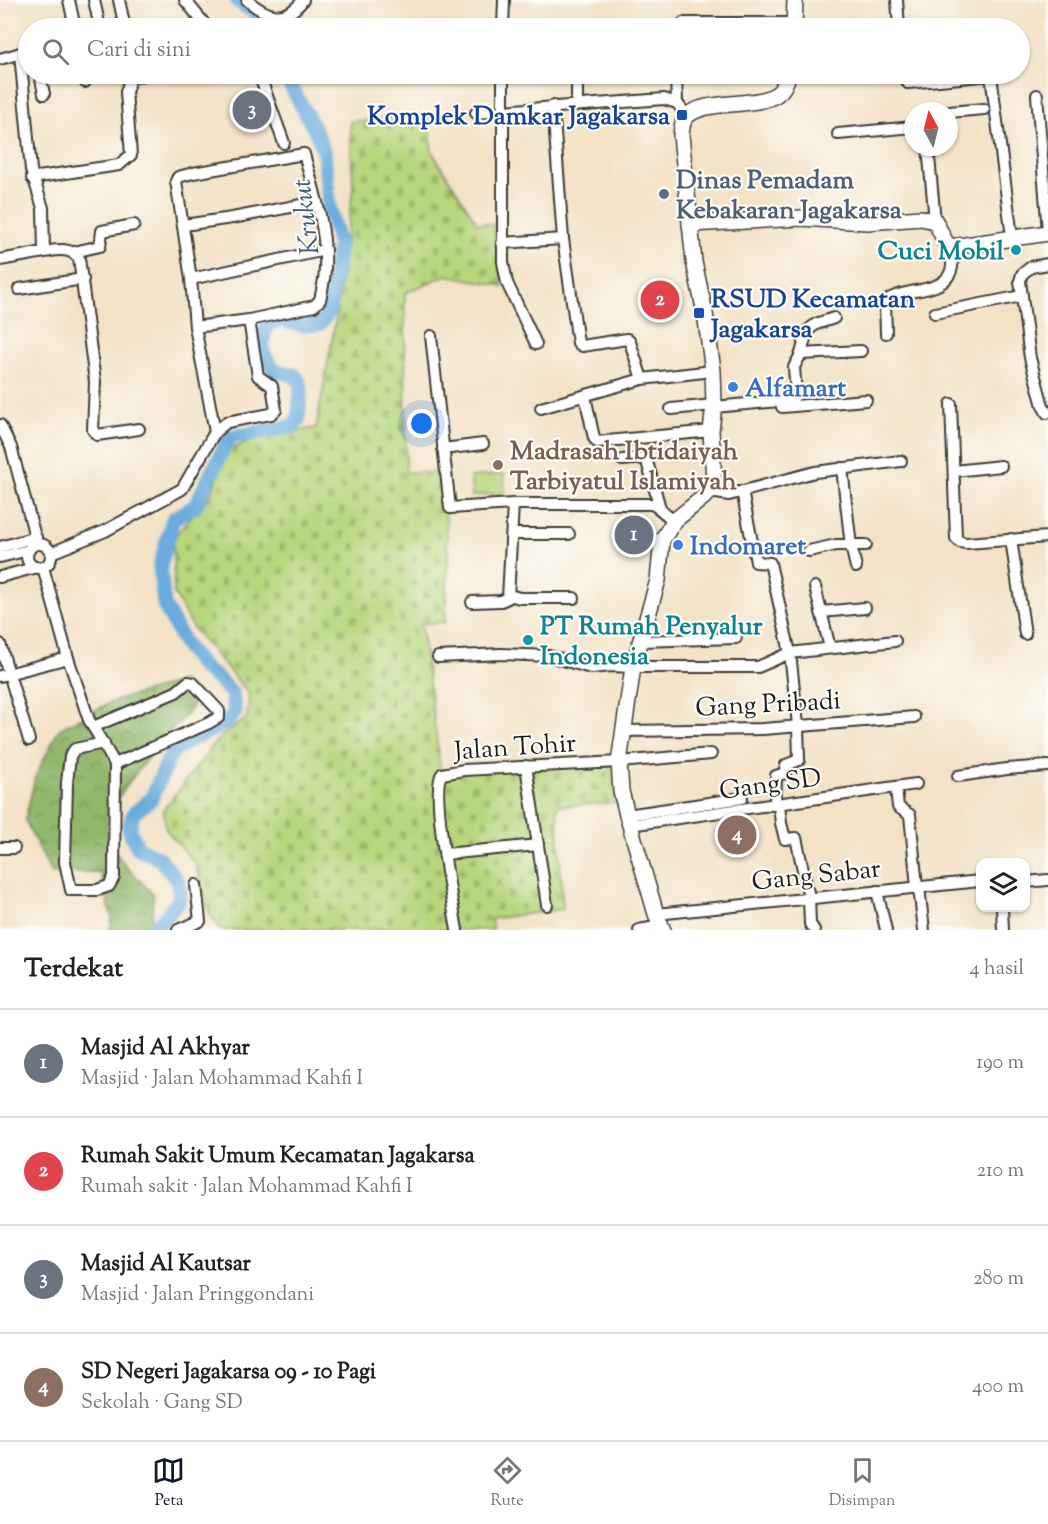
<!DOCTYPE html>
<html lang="id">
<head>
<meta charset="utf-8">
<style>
	:root { --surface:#fff; --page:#f2f2f2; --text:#222; --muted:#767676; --line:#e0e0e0; --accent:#111827 }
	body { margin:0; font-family:"Sorts Mill Goudy",serif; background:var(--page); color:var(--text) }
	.controls { position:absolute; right:18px; bottom:18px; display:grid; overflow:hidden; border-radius:12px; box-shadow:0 2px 4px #0004 }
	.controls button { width:54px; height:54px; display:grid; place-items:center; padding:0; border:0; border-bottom:2px solid var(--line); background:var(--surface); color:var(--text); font:30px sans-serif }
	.compass { position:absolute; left:904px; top:102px; width:54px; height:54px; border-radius:50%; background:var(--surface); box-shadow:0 2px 4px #0004; rotate:353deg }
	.you { position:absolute; left:422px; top:424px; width:21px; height:21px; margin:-15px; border:4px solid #fff; border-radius:50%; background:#1a73e8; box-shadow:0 0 0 9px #1a73e833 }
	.badge { display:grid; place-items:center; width:39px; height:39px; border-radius:50%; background:var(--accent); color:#fff; font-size:20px; font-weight:700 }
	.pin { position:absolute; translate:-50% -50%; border:3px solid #fff; box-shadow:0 2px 6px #0006 }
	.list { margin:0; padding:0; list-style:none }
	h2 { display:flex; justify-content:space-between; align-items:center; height:78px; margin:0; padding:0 24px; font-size:26px }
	h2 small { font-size:20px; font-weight:400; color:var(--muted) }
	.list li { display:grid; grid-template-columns:39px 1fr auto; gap:18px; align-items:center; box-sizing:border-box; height:108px; padding:0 24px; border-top:2px solid var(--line) }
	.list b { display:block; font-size:22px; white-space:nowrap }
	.list p { margin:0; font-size:20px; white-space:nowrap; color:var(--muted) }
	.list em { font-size:20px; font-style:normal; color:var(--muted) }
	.icon { flex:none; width:33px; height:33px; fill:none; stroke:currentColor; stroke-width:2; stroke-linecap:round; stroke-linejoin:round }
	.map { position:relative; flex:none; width:1048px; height:930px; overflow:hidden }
	.search { position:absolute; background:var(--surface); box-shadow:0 2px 4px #0004; left:18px; right:18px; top:18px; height:66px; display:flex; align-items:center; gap:15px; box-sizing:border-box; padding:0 21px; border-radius:33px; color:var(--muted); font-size:22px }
	.sheet { height:510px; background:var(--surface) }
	nav { display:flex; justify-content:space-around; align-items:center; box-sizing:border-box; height:84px; border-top:2px solid var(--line); background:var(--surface); font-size:16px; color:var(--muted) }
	nav a { display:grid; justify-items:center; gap:3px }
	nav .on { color:var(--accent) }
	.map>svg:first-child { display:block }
</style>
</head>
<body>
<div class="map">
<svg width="1048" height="930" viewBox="0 0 1048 930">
	<defs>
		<pattern id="forest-crowns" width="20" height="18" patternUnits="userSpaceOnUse" patternTransform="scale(1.5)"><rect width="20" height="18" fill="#91b76c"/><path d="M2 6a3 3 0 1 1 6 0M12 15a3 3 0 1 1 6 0" fill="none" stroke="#769458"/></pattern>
		<pattern id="cemetery-stones" width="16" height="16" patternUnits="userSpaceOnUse" patternTransform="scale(1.5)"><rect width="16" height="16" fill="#b7d67d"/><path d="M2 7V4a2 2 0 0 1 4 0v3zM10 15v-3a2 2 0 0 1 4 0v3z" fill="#9db76b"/></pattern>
	</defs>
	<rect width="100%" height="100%" fill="#fdfcf7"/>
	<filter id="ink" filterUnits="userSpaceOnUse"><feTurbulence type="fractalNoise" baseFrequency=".0167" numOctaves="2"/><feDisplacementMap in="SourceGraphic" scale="12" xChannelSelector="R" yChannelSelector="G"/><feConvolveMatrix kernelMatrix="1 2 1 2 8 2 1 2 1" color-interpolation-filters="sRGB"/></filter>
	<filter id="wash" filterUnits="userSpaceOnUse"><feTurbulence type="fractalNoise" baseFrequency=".008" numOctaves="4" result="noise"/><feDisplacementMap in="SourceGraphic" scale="24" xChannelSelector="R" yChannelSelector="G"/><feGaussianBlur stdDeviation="1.35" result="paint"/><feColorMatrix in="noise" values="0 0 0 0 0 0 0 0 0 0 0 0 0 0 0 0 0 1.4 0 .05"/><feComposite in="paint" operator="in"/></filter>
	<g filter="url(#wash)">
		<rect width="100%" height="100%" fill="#f3e2c6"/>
		<!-- green -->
		<polygon fill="#b7d67d" stroke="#6a794c" stroke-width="1.5" points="504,474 505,493 472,496 470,477"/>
		<!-- forest -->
		<polygon fill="url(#forest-crowns)" stroke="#566a44" stroke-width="1.5" points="182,681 199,694 187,714 163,738 126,786 106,817 109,844 125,865 153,894 152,930 110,930 112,919 100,872 51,873 25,820 35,777 59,729 111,702"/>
		<!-- cemetery -->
		<polygon fill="url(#cemetery-stones)" stroke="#6a794c" stroke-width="1.5" points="429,114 432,152 477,223 493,224 503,286 446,275 405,293 406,472 443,473 448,555 445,622 421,624 441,772 612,761 616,803 557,806 563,909 491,919 493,930 221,930 209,913 195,863 166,830 163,810 220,737 247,718 249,694 193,628 174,593 173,538 211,494 228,451 252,439 316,428 336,318 353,187 350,122"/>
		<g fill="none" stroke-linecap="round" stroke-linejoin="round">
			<!-- river -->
			<g stroke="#68abdc" stroke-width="15">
				<path d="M 237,0 C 250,12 265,17 278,28"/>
				<path d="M 154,930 L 178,902 L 180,894 L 177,880 L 160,859 L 138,848 L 129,829 L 133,814 L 151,799 L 172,752 L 188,741 L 226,723 L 235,712 L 232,694 L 218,679 L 204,669 L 187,648 L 164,605 L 160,566 L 173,519 L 195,506 L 228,440 L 236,436 L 292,427 L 298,420 L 301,389 L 299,381 L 294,375 L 274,370 C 262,353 258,347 267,326 L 280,320 L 302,325 L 319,324 L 328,313 L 339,246 L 329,205 L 324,153 L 318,136 L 291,86 L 287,74"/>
			</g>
		</g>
	</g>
	<g filter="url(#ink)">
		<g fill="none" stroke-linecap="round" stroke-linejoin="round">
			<defs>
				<g id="minor">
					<polyline points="69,0 75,28"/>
					<polyline points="94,0 100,28"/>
					<polyline points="119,0 125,28"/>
					<polyline points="185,0 207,27"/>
					<path d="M 247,0 C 267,17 285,24 303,0"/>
					<polyline points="897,0 899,28"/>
					<polyline points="683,23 794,23"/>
					<polyline points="184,28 195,26 209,28"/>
					<polyline points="503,28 504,0"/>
					<path d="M 20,53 L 31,170 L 43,208 L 44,252 C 58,250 70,247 79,258 L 95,382 L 93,430 L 97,435 L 139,429"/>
					<polyline points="0,59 28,51"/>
					<polyline points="40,74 44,94"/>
					<polyline points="84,74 85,82"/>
					<polyline points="259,74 284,143"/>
					<polyline points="503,74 503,262 507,283 536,344"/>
					<polyline points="577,74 577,105"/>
					<polyline points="676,74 677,103"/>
					<polyline points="903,74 908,83 991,75 1012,237"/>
					<polyline points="129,78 149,74"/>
					<polyline points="1037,95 1048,232"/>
					<polyline points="553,106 563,239 578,343 582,346 627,339 630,342 642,379"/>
					<polyline points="949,112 984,109"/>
					<polyline points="476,113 664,99 677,103 687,116"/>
					<polyline points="838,134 913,127"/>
					<polyline points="928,147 935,221"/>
					<polyline points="32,178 119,165 131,155 126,92 132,74"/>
					<polyline points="184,225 232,218 317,202"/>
					<polyline points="502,243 563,239"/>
					<polyline points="74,252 100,246 102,231 134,225"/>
					<polyline points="0,260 44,252"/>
					<polyline points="191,279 325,250"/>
					<polyline points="19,289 83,279"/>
					<polyline points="935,313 1022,296"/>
					<path d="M 195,327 L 191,279 L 176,181 L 178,177 L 193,173 L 304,154 C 314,191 327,230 325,268 C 325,279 322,290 320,300 L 314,306 L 249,320 L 195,327 L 215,432"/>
					<path d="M 886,333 L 885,302 C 900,288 939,294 949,275 C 954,268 952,256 952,247"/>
					<polyline points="431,336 450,508 513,504 652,504 657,507 674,521"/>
					<polyline points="801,354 861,351"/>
					<polyline points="585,396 594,438 597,442 711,431"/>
					<polyline points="951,404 956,538 960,542 966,543 1048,537"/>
					<polyline points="714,407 791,400 796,395 794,367 801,354 807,331 816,324 834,318"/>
					<polyline points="782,407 866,400"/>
					<polyline points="541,408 642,379 713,371"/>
					<polyline points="671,409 714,405"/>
					<polyline points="1047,413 1043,406 1030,358 1020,281 1022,274 1031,267 1048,264"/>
					<polyline points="0,425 11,447 37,544"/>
					<polyline points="443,449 483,444"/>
					<polyline points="622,460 646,458 660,508"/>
					<polyline points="842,468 851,546 856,567"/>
					<polyline points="954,471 1001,466"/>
					<polyline points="742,491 756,562 770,563 790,653 798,725 799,760 786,765 785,773 776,776 775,805"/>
					<polyline points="710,492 729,495 815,472 901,461"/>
					<polyline points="512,534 569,534"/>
					<polyline points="1011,539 1025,634"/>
					<circle cx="39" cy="556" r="12"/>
					<polyline points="0,547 36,537"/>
					<polyline points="809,551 836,545 866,545"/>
					<polyline points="51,553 105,531 182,489 215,432 227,422 271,414 276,410 272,386 258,376 249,320"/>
					<polyline points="0,557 29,550"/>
					<polyline points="43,567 68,658 89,720 115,764 114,877 109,886 97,890 71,890 65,862 67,783 70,756 75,749 104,743"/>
					<polyline points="0,577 37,567"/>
					<polyline points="815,587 830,648"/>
					<polyline points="509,595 520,598 574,598"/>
					<polyline points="472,602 501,601 508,598 513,504"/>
					<polyline points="821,612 865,608"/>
					<polyline points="642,641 736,638"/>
					<polyline points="0,644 29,740"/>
					<polyline points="438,657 501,654 549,656 591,668 612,666 633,667 758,667 790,653 895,641"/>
					<polyline points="0,676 68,658"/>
					<polyline points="93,727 176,692 188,682 193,683 219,711 219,717 209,723 115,764"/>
					<polyline points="624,731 763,729 914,717"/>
					<polyline points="958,776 1007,769 1048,766"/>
					<polyline points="896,788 898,807 910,815 917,887"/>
					<polyline points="779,805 781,823 785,839 796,838 809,897 810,924 814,930"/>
					<polyline points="627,815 742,798"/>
					<polyline points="630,825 916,784"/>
					<polyline points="538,845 547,905"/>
					<polyline points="0,848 14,848"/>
					<polyline points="445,854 538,845 526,766"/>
					<polyline points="1026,882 1048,880"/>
					<polyline points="919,887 924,930"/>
					<polyline points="877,891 886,930"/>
					<polyline points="1002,908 1003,930"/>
					<polyline points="656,914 980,881"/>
					<polyline points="178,930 200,921 196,885"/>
					<path d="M 457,930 C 453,906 430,788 442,774 L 464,770 L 619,762 L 711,754"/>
					<polyline points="639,930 661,926"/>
				</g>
				<g id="secondary">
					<polyline points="794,28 795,0"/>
					<polyline points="690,224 801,218 867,222 921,218 935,221 946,243 952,247 1048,233"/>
					<path d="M 663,930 L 656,914 L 627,815 L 621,791 L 619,762 L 633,667 L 658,580 L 662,540 L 674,521 L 710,492 L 714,481 L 711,431 L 714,405 L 713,371 L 705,313 L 694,262 L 681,135 C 682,128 682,122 686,117 C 704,98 755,109 777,94 C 784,89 786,81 789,74"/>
				</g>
			</defs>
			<!-- minor casing -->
			<use href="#minor" stroke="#3c3a36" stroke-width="14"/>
			<!-- secondary casing -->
			<use href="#secondary" stroke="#3c3a36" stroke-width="18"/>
			<!-- minor -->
			<use href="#minor" stroke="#fff" stroke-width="10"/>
			<!-- secondary -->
			<use href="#secondary" stroke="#fff" stroke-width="15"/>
		</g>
	</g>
	<!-- markers -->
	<g fill="#1a4fb4" stroke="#fdfcf7" stroke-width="2">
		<rect x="676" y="109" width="12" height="12" rx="3"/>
		<rect x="693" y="307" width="12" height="12" rx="3"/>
	</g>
	<circle fill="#5c6f8a" stroke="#fdfcf7" stroke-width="2" cx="664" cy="194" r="6"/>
	<g fill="#0f9aa8" stroke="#fdfcf7" stroke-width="2">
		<circle cx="1016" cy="250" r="6"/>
		<circle cx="528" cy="640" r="6"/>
	</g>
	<g fill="#3f7fe0" stroke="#fdfcf7" stroke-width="2">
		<circle cx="733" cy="387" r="6"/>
		<circle cx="678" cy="545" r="6"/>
	</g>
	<circle fill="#8d6e63" stroke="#fdfcf7" stroke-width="2" cx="498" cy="465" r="6"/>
	<g text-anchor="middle" stroke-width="4.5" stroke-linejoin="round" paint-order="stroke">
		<!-- transit labels -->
		<g font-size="26" font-weight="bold" fill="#164399" stroke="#fdfcf7" text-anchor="end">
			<text x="670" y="124">Komplek Damkar Jagakarsa</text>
			<text x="711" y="307" text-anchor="start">RSUD Kecamatan<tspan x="711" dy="30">Jagakarsa</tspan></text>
		</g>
		<!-- service labels -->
		<g font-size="26" font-weight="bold" fill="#4e5e75" stroke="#fdfcf7" text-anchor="start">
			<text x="676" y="188">Dinas Pemadam<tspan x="676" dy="30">Kebakaran Jagakarsa</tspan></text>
		</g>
		<!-- culture labels -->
		<g font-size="26" font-weight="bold" fill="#0d838f" stroke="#fdfcf7" text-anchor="end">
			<text x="1004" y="259">Cuci Mobil</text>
			<text x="540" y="634" text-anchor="start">PT Rumah Penyalur<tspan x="540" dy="30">Indonesia</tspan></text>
		</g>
		<!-- shop labels -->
		<g font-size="26" font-weight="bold" fill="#366cbe" stroke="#fdfcf7" text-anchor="start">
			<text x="745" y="396">Alfamart</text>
			<text x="690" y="554">Indomaret</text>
		</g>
		<!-- education labels -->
		<g font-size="26" font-weight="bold" fill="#785e54" stroke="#fdfcf7" text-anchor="start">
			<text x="510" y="459">Madrasah Ibtidaiyah<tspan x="510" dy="30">Tarbiyatul Islamiyah</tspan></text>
		</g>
		<!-- street labels -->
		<g font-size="26" fill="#1c1c1c" stroke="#fdfcf7">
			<text transform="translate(768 703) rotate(-3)" y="9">Gang Pribadi</text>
			<text transform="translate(515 746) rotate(-4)" y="9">Jalan Tohir</text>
			<text transform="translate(770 783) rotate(-8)" y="9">Gang SD</text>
			<text transform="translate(816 874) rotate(-6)" y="9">Gang Sabar</text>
		</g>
		<!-- water labels -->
		<g font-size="27" font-style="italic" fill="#3e5c72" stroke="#fdfcf7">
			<text transform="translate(305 217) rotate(-97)" y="9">Krukut</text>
		</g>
	</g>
</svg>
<div class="controls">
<button><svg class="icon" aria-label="layers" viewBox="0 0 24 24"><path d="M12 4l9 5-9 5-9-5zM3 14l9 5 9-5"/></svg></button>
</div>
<svg class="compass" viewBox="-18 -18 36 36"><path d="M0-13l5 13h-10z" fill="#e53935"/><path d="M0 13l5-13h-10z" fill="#767676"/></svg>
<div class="you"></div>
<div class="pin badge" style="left:634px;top:535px;background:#6b7280">1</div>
<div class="pin badge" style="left:660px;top:300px;background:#e0444e">2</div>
<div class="pin badge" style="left:252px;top:110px;background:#6b7280">3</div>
<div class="pin badge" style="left:737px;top:835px;background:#8d6e63">4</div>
<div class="search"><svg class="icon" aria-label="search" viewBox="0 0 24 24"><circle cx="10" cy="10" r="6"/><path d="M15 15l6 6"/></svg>Cari di sini</div>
</div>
<section class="sheet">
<h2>Terdekat<small>4 hasil</small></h2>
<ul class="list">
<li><span class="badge" style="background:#6b7280">1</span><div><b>Masjid Al Akhyar</b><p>Masjid · Jalan Mohammad Kahfi I</p></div><em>190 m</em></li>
<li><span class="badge" style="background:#e0444e">2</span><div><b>Rumah Sakit Umum Kecamatan Jagakarsa</b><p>Rumah sakit · Jalan Mohammad Kahfi I</p></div><em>210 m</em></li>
<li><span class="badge" style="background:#6b7280">3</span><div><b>Masjid Al Kautsar</b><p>Masjid · Jalan Pringgondani</p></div><em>280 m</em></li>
<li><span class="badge" style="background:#8d6e63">4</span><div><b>SD Negeri Jagakarsa 09 - 10 Pagi</b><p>Sekolah · Gang SD</p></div><em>400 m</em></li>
</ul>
</section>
<nav>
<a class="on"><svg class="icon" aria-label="map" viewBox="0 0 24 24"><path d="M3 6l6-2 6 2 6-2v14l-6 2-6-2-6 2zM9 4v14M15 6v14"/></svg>Peta</a>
<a><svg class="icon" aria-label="directions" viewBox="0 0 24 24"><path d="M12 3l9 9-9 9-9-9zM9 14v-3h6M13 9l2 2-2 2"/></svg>Rute</a>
<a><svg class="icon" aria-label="saved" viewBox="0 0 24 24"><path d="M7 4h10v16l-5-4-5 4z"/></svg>Disimpan</a>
</nav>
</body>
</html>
